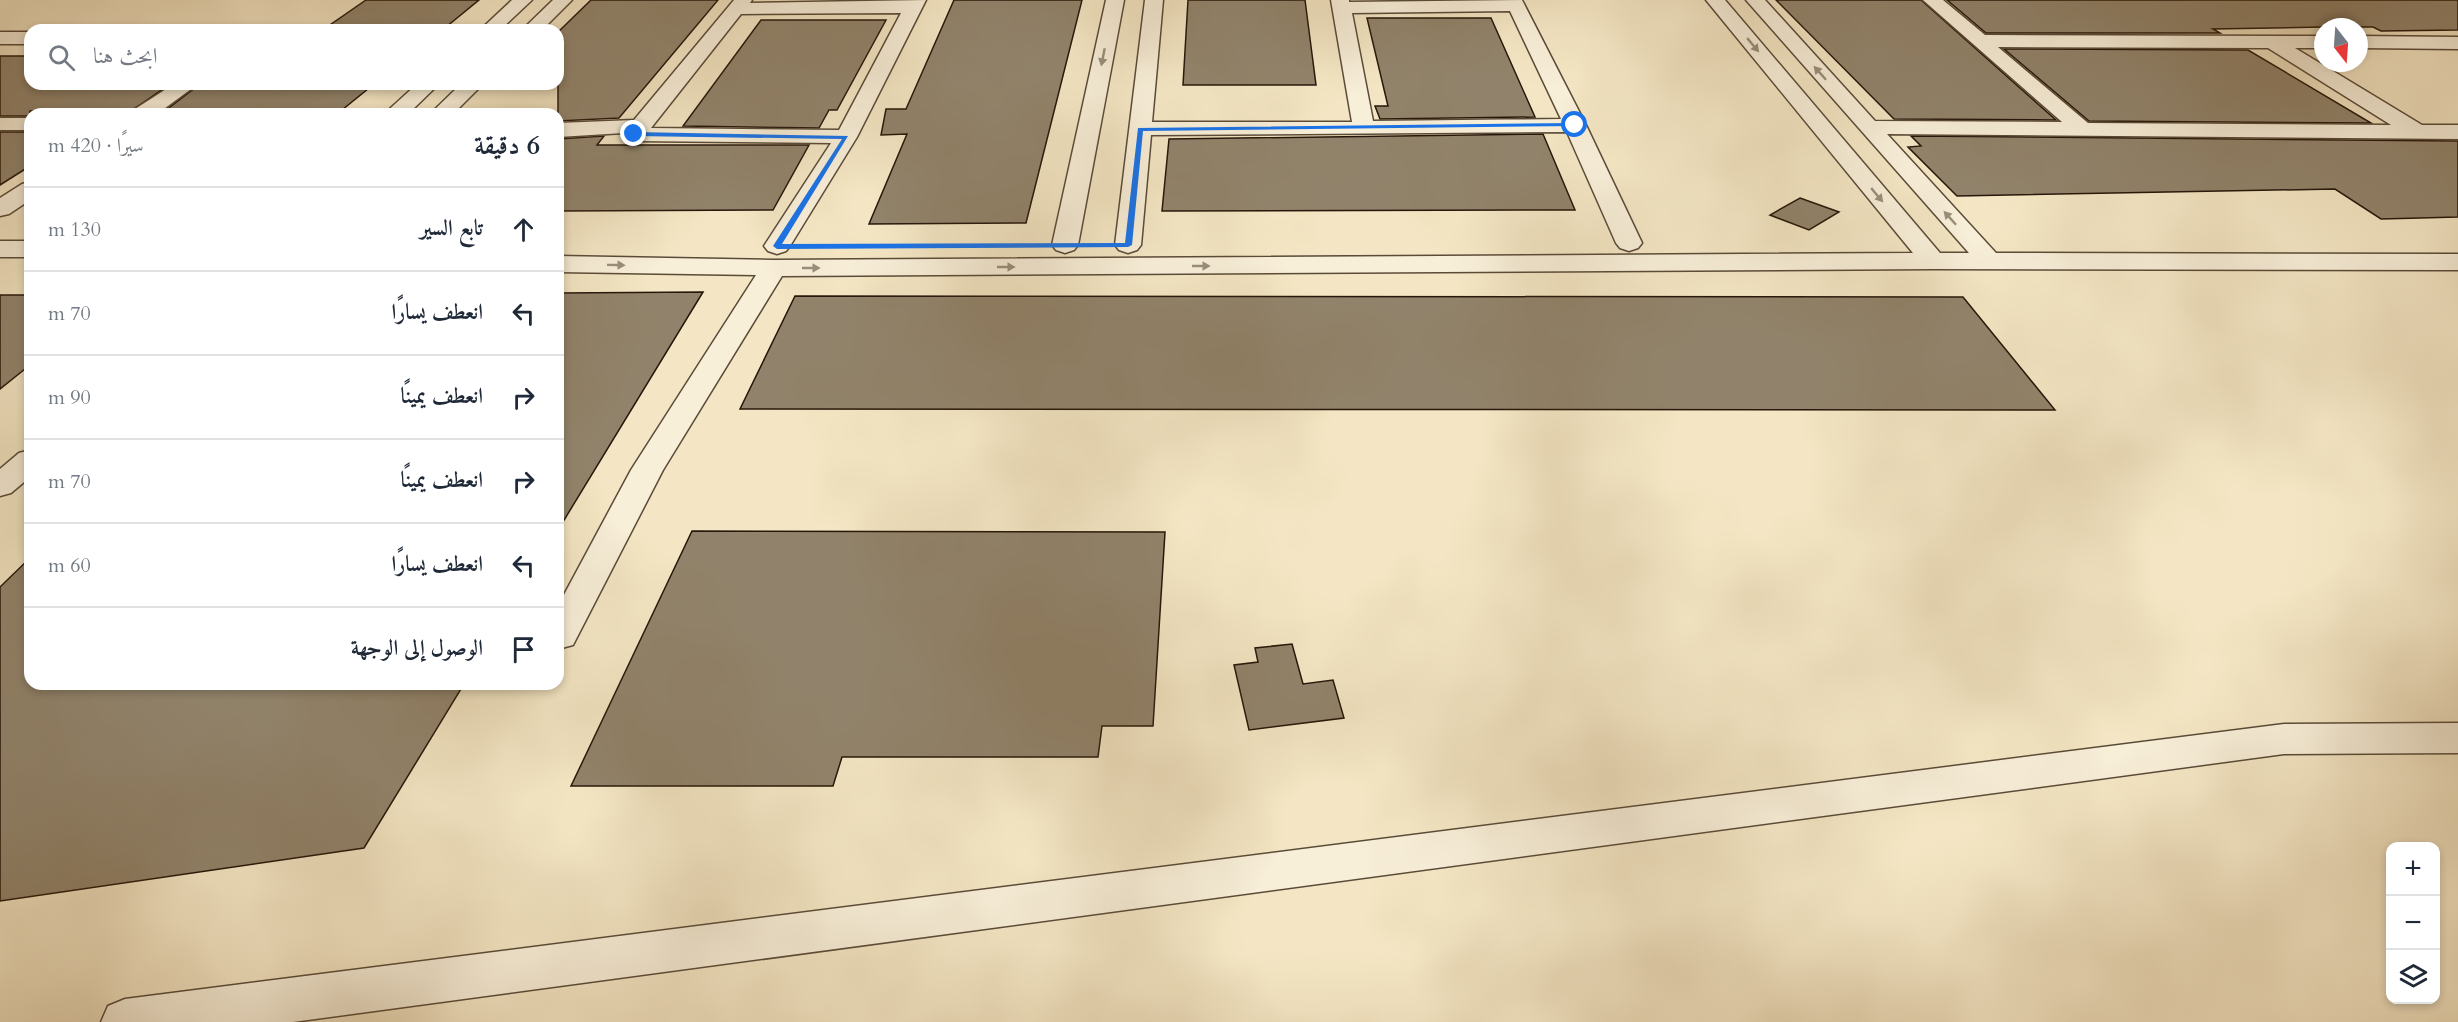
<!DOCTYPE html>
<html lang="ar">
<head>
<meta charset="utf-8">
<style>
	:root { --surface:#fff; --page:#f6f6f7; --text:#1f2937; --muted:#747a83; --line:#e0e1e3 }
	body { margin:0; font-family:Cardo,Amiri,serif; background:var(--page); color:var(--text); direction:rtl }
	.controls { position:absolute; right:18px; bottom:18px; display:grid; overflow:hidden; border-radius:12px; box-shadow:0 3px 9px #0003 }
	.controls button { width:54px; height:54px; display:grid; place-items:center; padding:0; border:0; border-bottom:2px solid var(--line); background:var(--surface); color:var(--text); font:30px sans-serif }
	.compass { position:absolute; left:2314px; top:18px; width:54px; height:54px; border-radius:50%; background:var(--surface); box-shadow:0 3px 9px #0003; rotate:163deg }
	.stop { position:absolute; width:18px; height:18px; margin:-14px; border:4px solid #1a73e8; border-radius:50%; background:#fff }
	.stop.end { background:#1a73e8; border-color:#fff; box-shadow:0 2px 6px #0008 }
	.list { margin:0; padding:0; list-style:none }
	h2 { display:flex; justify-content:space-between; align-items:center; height:78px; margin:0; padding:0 24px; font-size:26px }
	h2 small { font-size:20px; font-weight:400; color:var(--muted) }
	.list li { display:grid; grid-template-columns:39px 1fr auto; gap:18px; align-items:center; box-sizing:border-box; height:84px; padding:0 24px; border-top:2px solid var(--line) }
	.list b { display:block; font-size:22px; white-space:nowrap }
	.list em { font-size:20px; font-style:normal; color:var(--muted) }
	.icon { flex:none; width:33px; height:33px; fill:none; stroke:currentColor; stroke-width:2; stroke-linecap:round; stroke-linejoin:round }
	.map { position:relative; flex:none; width:2458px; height:1022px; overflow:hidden; direction:ltr }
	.search { position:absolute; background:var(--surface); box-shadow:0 3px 9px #0003; left:24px; top:24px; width:540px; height:66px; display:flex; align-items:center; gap:15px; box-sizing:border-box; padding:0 21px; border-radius:18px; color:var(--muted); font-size:22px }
	.panel { position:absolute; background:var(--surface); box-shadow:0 3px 9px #0003; left:24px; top:108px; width:540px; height:582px; border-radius:18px; direction:rtl }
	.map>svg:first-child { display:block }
</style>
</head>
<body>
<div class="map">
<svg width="2458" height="1022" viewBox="0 0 2458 1022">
	<rect width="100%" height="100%" fill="#f4e6c4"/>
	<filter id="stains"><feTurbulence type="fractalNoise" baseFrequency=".00333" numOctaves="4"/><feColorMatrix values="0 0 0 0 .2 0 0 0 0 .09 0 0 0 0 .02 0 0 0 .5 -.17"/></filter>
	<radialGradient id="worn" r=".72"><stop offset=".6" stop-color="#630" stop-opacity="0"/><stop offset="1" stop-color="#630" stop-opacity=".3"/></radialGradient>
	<!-- building -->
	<g fill="#91836b" stroke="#26170a" stroke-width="1.5">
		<polygon points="366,0 479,0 446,27 327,27"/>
		<polygon points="591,0 718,0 619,118 558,121 558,32"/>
		<polygon points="954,0 1082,0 1026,223 869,224 907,134 881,135 886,109 906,109"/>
		<polygon points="1188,0 1305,0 1316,85 1183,85"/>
		<polygon points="1776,0 1921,0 2056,120 1894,119"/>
		<polygon points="1947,0 2458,0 2458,30 2381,31 2373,27 2323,27 2213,29 2220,33 1986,33"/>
		<polygon points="1367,18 1491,18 1535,117 1380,119 1375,106 1388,106"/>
		<polygon points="761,20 886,20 837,110 829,110 819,128 683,126"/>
		<polygon points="2004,49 2248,50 2371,123 2089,121"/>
		<polygon points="0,56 30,56 30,84 170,84 131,111 30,111 30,116 0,116"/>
		<polygon points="200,84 374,84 337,114 188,114 193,111 165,111"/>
		<polygon points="0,132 30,132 30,166 0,185"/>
		<polygon points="1543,134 1575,210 1162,211 1169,139"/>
		<polygon points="604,136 597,145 809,145 773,210 558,211 558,139"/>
		<polygon points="1911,136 2458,141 2458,217 2381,219 2335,189 1957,196 1908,147 1921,146"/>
		<polygon points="1800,198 1839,212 1809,230 1770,215"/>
		<polygon points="703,292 558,530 558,293"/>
		<polygon points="0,295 30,295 30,365 0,389"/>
		<polygon points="795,296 1963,297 2055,410 740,409"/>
		<polygon points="692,531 1165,532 1153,726 1102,726 1098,757 842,757 833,786 571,786"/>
		<polygon points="30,558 30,684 464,684 364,848 0,901 0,587"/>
		<polygon points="1292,644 1303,684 1333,680 1344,718 1249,730 1234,665 1258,662 1255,648"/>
	</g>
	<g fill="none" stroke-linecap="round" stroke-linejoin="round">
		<defs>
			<g id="minor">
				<polygon points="512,0 532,0 500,30 480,30"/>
				<polygon points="553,0 572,0 542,30 522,30"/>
				<path d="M 734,0 L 752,0 L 750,3 L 926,0 L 857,137 L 790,246 L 786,251 L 777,254 L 768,251 L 764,246 L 831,143 L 634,141 L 626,139 L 624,133 L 558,137 L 558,123 L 634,120 ZM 901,13 L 839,130 L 651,128 L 741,14 Z"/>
				<polygon points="1106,0 1124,0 1078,245 1074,250 1065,253 1056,250 1052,245"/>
				<path d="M 1145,0 L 1163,0 L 1152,122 L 1352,122 L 1331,0 L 1349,0 L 1349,2 L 1522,0 L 1586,125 L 1642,243 L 1638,248 L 1629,251 L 1620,248 L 1616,243 L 1567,132 L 1151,135 L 1141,245 L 1137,250 L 1128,253 L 1119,250 L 1115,245 ZM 1510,11 L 1561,119 L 1373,121 L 1352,13 Z"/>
				<path d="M 1706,0 L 1725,0 L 1940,253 L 1969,253 L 1746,0 L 1765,0 L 1875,121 L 2062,122 L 1923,0 L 1943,0 L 1985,35 L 2323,36 L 2323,48 L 2295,48 L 2422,125 L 2458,125 L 2458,139 L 1887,134 L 1996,253 L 2458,254 L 2458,270 L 1933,269 L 782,276 L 663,470 L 573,645 L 558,649 L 558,606 L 631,470 L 756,275 L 558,272 L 558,256 L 774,260 L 1913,253 ZM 1998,47 L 2268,48 L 2391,125 L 2088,123 Z"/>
				<rect x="0" y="32" width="30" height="12"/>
				<polygon points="2359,36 2458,37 2458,49 2359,48"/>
				<polygon points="174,84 198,84 157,114 132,114 135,109"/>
				<polygon points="417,84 439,84 408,114 384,114"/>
				<polygon points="461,84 483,84 453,114 430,114"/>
				<rect x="0" y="118" width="30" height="12"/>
				<polygon points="30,182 30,200 9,214 0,216 0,198 22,184"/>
				<rect x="0" y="241" width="30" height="16"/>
				<polygon points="30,450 30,477 11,493 0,496 0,469 19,453"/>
				<polygon points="2458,723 2458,753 2284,754 293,1022 101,1022 108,1006 125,999 2284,724"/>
			</g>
		</defs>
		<!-- minor casing -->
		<use href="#minor" stroke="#5a4b38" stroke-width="3"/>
		<!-- minor -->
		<use href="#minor" fill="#f8efd9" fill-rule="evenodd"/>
	</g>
	<!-- one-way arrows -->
	<defs><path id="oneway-solid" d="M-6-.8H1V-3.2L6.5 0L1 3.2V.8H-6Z" transform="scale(1.5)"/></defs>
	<g fill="#9a8e7c">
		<use href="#oneway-solid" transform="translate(1753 45) rotate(50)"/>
		<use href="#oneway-solid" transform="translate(1103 57) rotate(101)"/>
		<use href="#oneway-solid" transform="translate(1820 73) rotate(-132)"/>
		<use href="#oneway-solid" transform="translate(1877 195) rotate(50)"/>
		<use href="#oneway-solid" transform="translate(1950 218) rotate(-132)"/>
		<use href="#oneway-solid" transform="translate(616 265) rotate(1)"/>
		<use href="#oneway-solid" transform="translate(1201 266)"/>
		<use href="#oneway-solid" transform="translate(1006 267)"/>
		<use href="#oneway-solid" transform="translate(811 268)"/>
	</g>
	<!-- route -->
	<polygon fill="#1a73e8" points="1575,123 1578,126 1143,131 1132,245 1128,247 777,249 773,246 842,139 634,136 631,134 634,132 848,136 782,244 1125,243 1138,128"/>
	<rect width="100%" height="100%" filter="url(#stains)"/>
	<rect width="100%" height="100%" fill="url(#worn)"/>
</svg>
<div class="controls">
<button>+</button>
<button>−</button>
<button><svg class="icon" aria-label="layers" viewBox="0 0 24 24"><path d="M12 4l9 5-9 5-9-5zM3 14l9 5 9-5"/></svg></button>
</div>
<svg class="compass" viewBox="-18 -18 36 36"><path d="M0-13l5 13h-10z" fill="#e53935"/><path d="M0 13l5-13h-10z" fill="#747a83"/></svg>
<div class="stop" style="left:1575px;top:125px"></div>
<div class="stop end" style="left:634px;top:134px"></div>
<div class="search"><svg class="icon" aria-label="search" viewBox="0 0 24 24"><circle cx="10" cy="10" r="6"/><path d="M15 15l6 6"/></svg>ابحث هنا</div>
<section class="panel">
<h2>6 دقيقة<small>سيرًا · 420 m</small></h2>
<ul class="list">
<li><svg class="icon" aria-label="ahead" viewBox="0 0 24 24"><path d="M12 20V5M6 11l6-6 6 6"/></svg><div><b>تابع السير</b></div><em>130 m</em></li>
<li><svg class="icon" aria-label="left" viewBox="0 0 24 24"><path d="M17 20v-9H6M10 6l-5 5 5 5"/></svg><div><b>انعطف يسارًا</b></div><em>70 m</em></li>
<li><svg class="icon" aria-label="right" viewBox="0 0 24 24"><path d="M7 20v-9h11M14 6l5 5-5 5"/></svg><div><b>انعطف يمينًا</b></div><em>90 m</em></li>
<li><svg class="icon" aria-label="right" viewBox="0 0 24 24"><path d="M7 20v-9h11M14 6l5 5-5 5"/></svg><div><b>انعطف يمينًا</b></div><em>70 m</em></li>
<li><svg class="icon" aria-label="left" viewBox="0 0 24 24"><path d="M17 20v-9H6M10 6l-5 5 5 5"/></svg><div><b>انعطف يسارًا</b></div><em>60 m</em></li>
<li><svg class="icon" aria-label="arrive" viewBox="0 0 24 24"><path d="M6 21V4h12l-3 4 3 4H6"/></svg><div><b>الوصول إلى الوجهة</b></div></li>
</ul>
</section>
</div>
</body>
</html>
